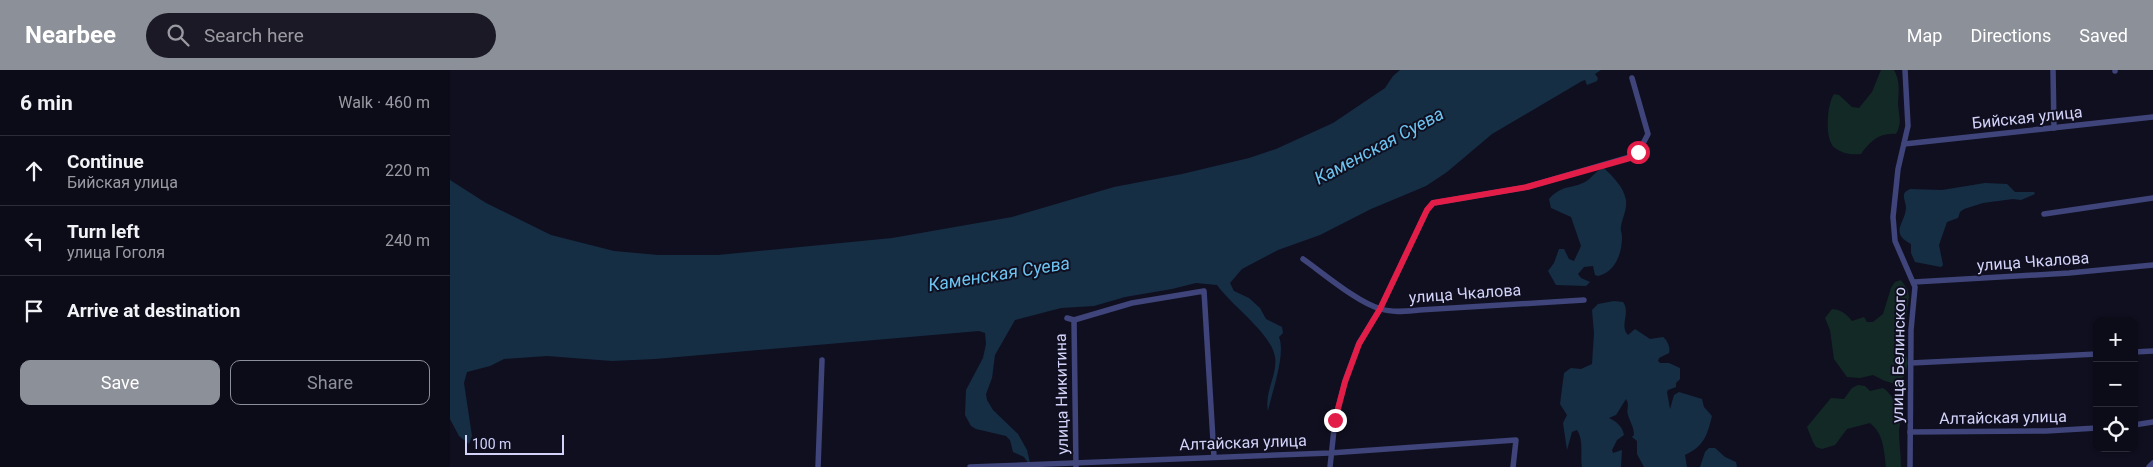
<!DOCTYPE html>
<html lang="en">
<head>
<meta charset="utf-8">
<style>
	:root { --surface:#0c0b18; --page:#1a1925; --text:#f1f3f6; --muted:#9a9ba2; --line:#2c2b37; --accent:#8c9099 }
	body { margin:0; font-family:Roboto,sans-serif; background:var(--page); color:var(--text) }
	.controls { position:absolute; right:15px; bottom:15px; display:grid; overflow:hidden; border-radius:10px; box-shadow:0 1px 4px #0004 }
	.controls button { width:45px; height:45px; display:grid; place-items:center; padding:0; border:0; border-bottom:1px solid var(--line); background:var(--surface); color:var(--text); font:25px sans-serif }
	.scale { position:absolute; left:15px; bottom:12px; width:99px; box-sizing:border-box; padding-left:5px; border:2px solid #d3d3fa; border-top:0; font-size:14px; line-height:18px; white-space:nowrap; color:#d3d3fa; -webkit-text-stroke:4px #100f20; paint-order:stroke }
	.stop { position:absolute; width:15px; height:15px; margin:-11px; border:4px solid #e11d48; border-radius:50%; background:#fff }
	.stop.end { background:#e11d48; border-color:#fff; box-shadow:0 1px 5px #0008 }
	.list { margin:0; padding:0; list-style:none }
	h2 { display:flex; justify-content:space-between; align-items:center; height:65px; margin:0; padding:0 20px; font-size:21px }
	h2 small { font-size:16px; font-weight:400; color:var(--muted) }
	.list li { display:grid; grid-template-columns:32px 1fr auto; gap:15px; align-items:center; box-sizing:border-box; height:70px; padding:0 20px; border-top:1px solid var(--line) }
	.list b { display:block; font-size:19px; white-space:nowrap }
	.list p { margin:0; font-size:16px; white-space:nowrap; color:var(--muted) }
	.list em { font-size:16px; font-style:normal; color:var(--muted) }
	.actions { display:flex; gap:10px; padding:15px 20px }
	.actions a { flex:1; padding:11px 0; border:1px solid var(--accent); border-radius:10px; text-align:center; font-size:18px; color:var(--accent) }
	.actions .main { background:var(--accent); color:#fff }
	.icon { flex:none; width:28px; height:28px; fill:none; stroke:currentColor; stroke-width:2; stroke-linecap:round; stroke-linejoin:round }
	.map { position:relative; flex:none; width:1703px; height:397px; overflow:hidden }
	header { display:flex; align-items:center; gap:30px; box-sizing:border-box; height:70px; padding:0 25px; background:var(--accent); color:#fff }
	header strong { font-size:24px }
	nav { display:flex; gap:28px; margin-inline-start:auto; font-size:18px }
	.search { width:350px; height:45px; background:var(--page); display:flex; align-items:center; gap:12px; box-sizing:border-box; padding:0 18px; border-radius:28px; color:var(--muted); font-size:19px }
	main { display:flex }
	aside { flex:1; background:var(--surface) }
	.map>svg:first-child { display:block }
</style>
</head>
<body>
<header>
<strong>Nearbee</strong>
<div class="search"><svg class="icon" aria-label="search" viewBox="0 0 24 24"><circle cx="10" cy="10" r="6"/><path d="M15 15l6 6"/></svg>Search here</div>
<nav><a>Map</a><a>Directions</a><a>Saved</a></nav>
</header>
<main>
<aside>
<h2>6 min<small>Walk · 460 m</small></h2>
<ul class="list">
<li><svg class="icon" aria-label="ahead" viewBox="0 0 24 24"><path d="M12 20V5M6 11l6-6 6 6"/></svg><div><b>Continue</b><p>Бийская улица</p></div><em>220 m</em></li>
<li><svg class="icon" aria-label="left" viewBox="0 0 24 24"><path d="M17 20v-9H6M10 6l-5 5 5 5"/></svg><div><b>Turn left</b><p>улица Гоголя</p></div><em>240 m</em></li>
<li><svg class="icon" aria-label="arrive" viewBox="0 0 24 24"><path d="M6 21V4h12l-3 4 3 4H6"/></svg><div><b>Arrive at destination</b></div></li>
</ul>
<div class="actions"><a class="main">Save</a><a>Share</a></div>
</aside>
<div class="map">
<svg width="1703" height="397" viewBox="0 0 1703 397">
	<rect width="100%" height="100%" fill="#100f20"/>
	<!-- green -->
	<g fill="#132925">
		<path d="M 1431,0 L 1444,0 C 1450,11 1449,20 1448,32 C 1448,44 1453,52 1446,64 C 1430,62 1419,72 1411,84 C 1402,85 1393,84 1385,78 C 1374,70 1377,34 1384,24 L 1389,25 L 1402,37 L 1409,38 L 1422,22 Z"/>
		<path d="M 1451,210 L 1458,220 L 1459,227 L 1455,256 L 1455,281 L 1458,293 L 1455,305 L 1446,314 L 1435,311 L 1423,305 L 1410,308 L 1397,307 L 1384,289 L 1380,260 L 1375,248 L 1382,239 C 1392,240 1396,244 1402,251 L 1414,247 L 1417,252 L 1423,252 L 1433,244 L 1441,218 L 1445,212 Z"/>
		<path d="M 1408,315 L 1415,316 L 1420,321 L 1433,318 C 1441,323 1450,338 1451,348 C 1451,352 1449,357 1449,361 C 1449,373 1451,385 1451,397 L 1436,397 C 1434,381 1434,364 1420,353 L 1397,359 L 1385,375 L 1372,379 L 1366,377 L 1363,372 L 1357,357 L 1381,328 L 1394,329 L 1402,318 Z"/>
	</g>
	<!-- water -->
	<g fill="#152e44">
		<path d="M 950,0 L 1151,0 L 1145,4 L 1148,8 L 1147,11 L 1137,15 L 1135,10 L 1132,11 L 1042,64 L 997,102 L 976,116 L 921,139 L 870,165 L 828,180 L 792,199 L 780,213 L 784,221 L 799,228 L 810,238 L 816,249 L 832,257 L 833,263 L 829,267 C 836,284 822,322 818,341 C 814,322 828,304 825,287 C 822,264 782,236 767,215 L 746,213 L 722,219 L 675,227 L 644,236 L 611,238 L 565,250 L 545,285 L 542,308 L 536,324 L 537,330 L 543,340 L 568,364 L 577,380 L 581,397 L 574,387 L 563,382 L 560,370 L 556,366 L 526,359 L 521,356 L 515,345 L 516,320 L 533,288 L 536,274 L 535,263 L 529,261 L 205,289 L 162,291 L 97,286 L 54,289 L 40,296 L 17,302 L 14,313 L 22,366 L 19,374 L 9,366 L 0,349 L 0,110 L 36,133 L 101,165 L 164,181 L 208,185 L 268,185 L 442,168 L 562,147 L 664,117 L 732,104 L 799,88 L 826,79 L 883,53 L 935,18 L 943,6 Z"/>
		<path d="M 1154,98 C 1163,107 1173,116 1176,130 C 1177,140 1173,146 1171,156 C 1170,160 1172,163 1172,167 C 1172,184 1165,202 1148,206 L 1145,205 L 1143,196 L 1134,197 L 1128,204 L 1131,208 L 1140,212 L 1136,216 L 1106,215 L 1098,201 L 1104,193 L 1109,179 L 1114,179 L 1119,189 L 1124,191 L 1131,176 L 1121,147 L 1101,138 L 1099,129 C 1113,113 1124,120 1138,110 C 1144,105 1147,100 1154,98 Z"/>
		<path d="M 1535,113 L 1557,114 L 1565,122 L 1584,122 L 1585,124 L 1571,130 L 1563,129 L 1533,133 L 1514,139 L 1510,142 L 1508,148 L 1497,152 L 1489,175 L 1493,195 L 1491,197 L 1465,192 L 1461,183 L 1461,174 C 1439,162 1455,154 1456,138 C 1456,131 1452,128 1455,122 L 1460,119 L 1492,120 Z"/>
		<path d="M 1164,231 L 1173,232 C 1181,243 1169,255 1178,265 L 1185,259 L 1200,269 L 1213,267 C 1217,270 1221,278 1219,283 L 1209,288 L 1208,291 L 1210,293 L 1219,293 L 1230,298 L 1230,309 L 1226,313 L 1226,317 L 1218,320 L 1217,322 L 1220,339 L 1224,325 L 1229,322 L 1252,329 L 1254,337 L 1262,346 C 1257,366 1254,376 1235,385 L 1237,397 L 1194,397 L 1187,384 L 1187,371 L 1182,367 L 1184,365 C 1184,357 1180,352 1178,345 C 1176,339 1180,335 1176,329 L 1166,345 L 1159,348 C 1167,352 1172,356 1174,365 L 1167,370 L 1162,380 L 1163,383 L 1172,380 L 1171,397 L 1132,397 C 1130,385 1134,370 1127,360 L 1122,362 L 1117,380 L 1113,353 L 1117,345 L 1110,334 L 1114,303 L 1121,298 L 1131,299 L 1142,294 L 1144,263 L 1142,240 L 1148,234 Z"/>
		<polygon points="1259,378 1265,378 1275,387 1286,392 1287,397 1250,397 1255,382"/>
	</g>
	<g fill="none" stroke-linecap="round" stroke-linejoin="round">
		<!-- minor -->
		<g stroke="#3f457a" stroke-width="5.5">
			<polyline points="1455,0 1458,56 1448,99 1443,147 1445,171 1465,217 1461,260 1460,397"/>
			<polyline points="1603,0 1604,58"/>
			<polyline points="1665,0 1665,1"/>
			<polyline points="1454,74 1703,47"/>
			<polyline points="1594,144 1703,128"/>
			<path d="M 853,189 C 873,203 908,233 931,239 C 943,243 957,241 969,240 L 1134,230"/>
			<polyline points="1464,212 1619,203 1703,195"/>
			<polyline points="617,248 624,250 682,233 754,221 764,387"/>
			<polyline points="624,250 626,397"/>
			<polyline points="1684,282 1703,281"/>
			<polyline points="1461,293 1647,284"/>
			<polyline points="1684,355 1703,352"/>
			<polyline points="1460,362 1596,361 1647,358"/>
			<polyline points="368,397 372,290"/>
			<polyline points="520,397 880,383 1066,370 1063,397"/>
			<polyline points="880,397 885,350 895,311 909,273 930,239 977,140 983,133 1077,117 1180,87 1188,83 1198,64 1182,8"/>
			<polyline points="1699,397 1703,393"/>
		</g>
	</g>
	<g fill="none" stroke-linecap="round" stroke-linejoin="round">
		<!-- route -->
		<polyline stroke="#e11d48" stroke-width="6" points="885,350 895,312 909,274 930,239 977,140 983,133 1077,117 1180,88 1188,82"/>
	</g>
	<g text-anchor="middle" stroke-width="4" stroke-linejoin="round" paint-order="stroke">
		<!-- street labels -->
		<g font-size="16" fill="#d3d3fa" stroke="#100f20">
			<text transform="translate(1577 47) rotate(-6)" y="6">Бийская улица</text>
			<text transform="translate(1583 191) rotate(-4)" y="6">улица Чкалова</text>
			<text transform="translate(1015 223) rotate(-4)" y="6">улица Чкалова</text>
			<text transform="translate(1448 285) rotate(-89)" y="6">улица Белинского</text>
			<text transform="translate(611 324) rotate(-91)" y="6">улица Никитина</text>
			<text transform="translate(1553 347) rotate(-1)" y="6">Алтайская улица</text>
			<text transform="translate(793 372) rotate(-2)" y="6">Алтайская улица</text>
		</g>
		<!-- water labels -->
		<g font-size="18" font-style="italic" fill="#6cc3ef" stroke="#100f20">
			<text transform="translate(929 76) rotate(-28)" y="6">Каменская Суева</text>
			<text transform="translate(549 204) rotate(-9)" y="6">Каменская Суева</text>
		</g>
	</g>
</svg>
<div class="controls">
<button>+</button>
<button>−</button>
<button><svg class="icon" aria-label="locate" viewBox="0 0 24 24"><circle cx="12" cy="12" r="6"/><path d="M12 2v4M12 18v4M2 12h4M18 12h4"/></svg></button>
</div>
<div class="scale">100 m</div>
<div class="stop" style="left:1188px;top:82px"></div>
<div class="stop end" style="left:885px;top:350px"></div>
</div>
</main>
</body>
</html>
